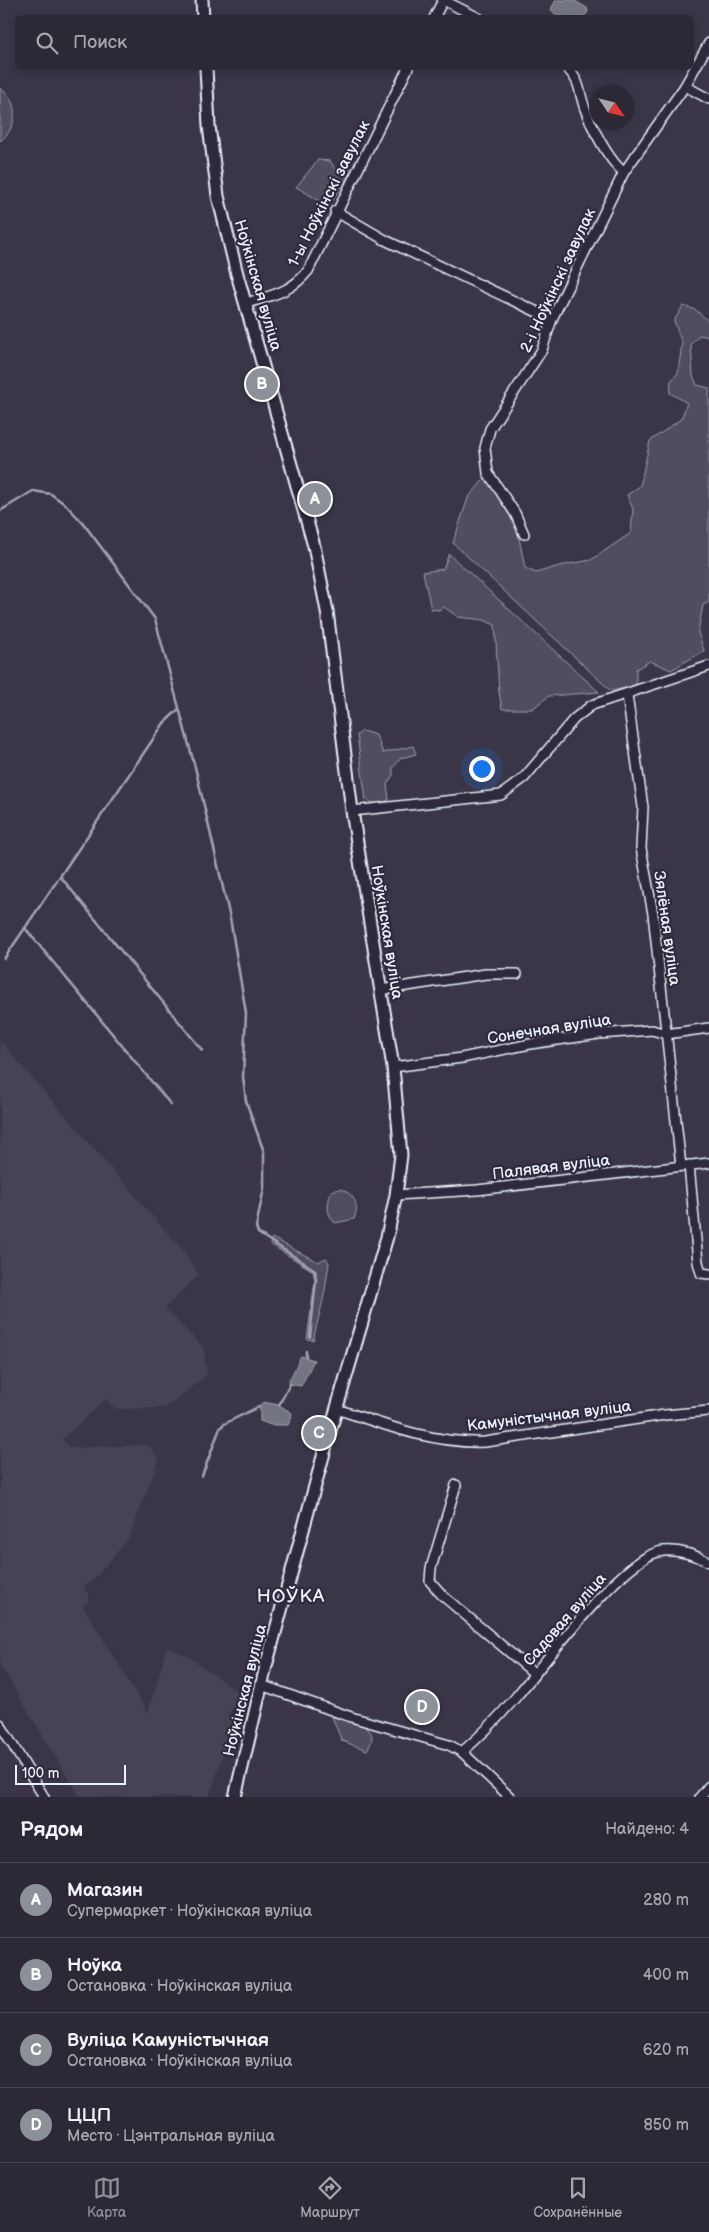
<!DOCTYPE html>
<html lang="ru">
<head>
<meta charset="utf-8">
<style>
	:root { --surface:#2c2836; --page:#34303e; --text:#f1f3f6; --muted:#a6a6ad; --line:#484451; --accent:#8c9099 }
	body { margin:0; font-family:"Balsamiq Sans",sans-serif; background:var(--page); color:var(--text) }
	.compass { position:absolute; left:589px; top:85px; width:45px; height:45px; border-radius:50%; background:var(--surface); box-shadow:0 2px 8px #0003; rotate:125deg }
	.scale { position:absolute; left:15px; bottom:12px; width:111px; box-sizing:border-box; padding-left:5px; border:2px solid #e8f1f8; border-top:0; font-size:14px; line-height:18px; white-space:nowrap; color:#e8f1f8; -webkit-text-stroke:4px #2f2a3d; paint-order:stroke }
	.you { position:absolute; left:481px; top:768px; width:18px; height:18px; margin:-12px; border:4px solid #fff; border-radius:50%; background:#1a73e8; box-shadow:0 0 0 8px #1a73e833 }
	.badge { display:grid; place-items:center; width:32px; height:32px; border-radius:50%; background:var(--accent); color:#fff; font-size:16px; font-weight:700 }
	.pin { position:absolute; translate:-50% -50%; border:2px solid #fff; box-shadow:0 1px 5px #0006 }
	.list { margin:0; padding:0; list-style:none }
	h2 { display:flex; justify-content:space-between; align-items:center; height:65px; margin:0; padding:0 20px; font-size:21px }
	h2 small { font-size:16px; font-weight:400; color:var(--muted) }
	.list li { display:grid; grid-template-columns:32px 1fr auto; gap:15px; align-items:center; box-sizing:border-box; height:75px; padding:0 20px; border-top:1px solid var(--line) }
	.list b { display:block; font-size:19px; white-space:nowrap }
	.list p { margin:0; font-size:16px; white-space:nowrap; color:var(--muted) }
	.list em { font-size:16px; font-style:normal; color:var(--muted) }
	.icon { flex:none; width:28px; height:28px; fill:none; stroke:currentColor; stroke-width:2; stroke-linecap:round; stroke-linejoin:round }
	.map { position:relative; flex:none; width:709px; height:1797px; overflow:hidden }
	.search { position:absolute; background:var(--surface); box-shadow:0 2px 8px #0003; left:15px; right:15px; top:15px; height:55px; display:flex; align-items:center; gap:12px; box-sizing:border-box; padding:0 18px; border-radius:8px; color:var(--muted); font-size:19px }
	.sheet { height:365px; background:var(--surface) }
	nav { display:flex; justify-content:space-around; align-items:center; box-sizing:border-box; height:70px; border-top:1px solid var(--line); background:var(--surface); font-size:14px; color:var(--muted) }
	nav a { display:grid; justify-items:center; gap:2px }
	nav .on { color:var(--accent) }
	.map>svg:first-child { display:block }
</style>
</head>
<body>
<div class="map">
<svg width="709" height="1797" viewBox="0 0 709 1797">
	<rect width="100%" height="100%" fill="#3a3648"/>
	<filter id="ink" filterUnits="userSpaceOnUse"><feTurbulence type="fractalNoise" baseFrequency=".02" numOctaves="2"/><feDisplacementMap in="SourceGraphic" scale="10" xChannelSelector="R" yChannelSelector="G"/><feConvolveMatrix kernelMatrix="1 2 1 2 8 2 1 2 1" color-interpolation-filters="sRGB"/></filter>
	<g filter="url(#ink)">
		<!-- built -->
		<polygon fill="#464354" points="0,1041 185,1253 199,1275 165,1308 204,1348 207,1375 165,1408 116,1409 106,1399 62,1439 70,1448 148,1445 159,1459 129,1538 90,1584 83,1585 90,1598 83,1606 148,1713 167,1647 189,1657 242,1695 227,1716 235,1719 209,1797 80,1797 0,1665"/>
		<!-- green -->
		<g fill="#504e5f" stroke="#9ca0ac">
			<path d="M 0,88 C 20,101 18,128 0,141 Z"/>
			<path d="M 318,160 L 330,161 C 335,167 333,171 342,173 L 348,166 L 352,170 L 329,206 L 296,187 Z"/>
			<polygon points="683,306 696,310 709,322 709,337 699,335 691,344 693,376 697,385 709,388 709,602 703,605 698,632 704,651 671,670 650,661 636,669 636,686 611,691 453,543 468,498 486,477 517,528 525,568 536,573 559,566 591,560 631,533 633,509 627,495 640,486 650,441 681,419 687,403 670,393 671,381 678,373 682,343 674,321"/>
			<polygon points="449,554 599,692 549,696 532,709 502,709 499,692 495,625 484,620 458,617 444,607 439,610 431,609 423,572 443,569"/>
			<polygon points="362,731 376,735 383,753 413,746 416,754 401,758 393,768 393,775 387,784 389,800 376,804 366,800 357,735"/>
			<path d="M 340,1189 C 354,1194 360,1204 354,1219 L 335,1223 C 325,1212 328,1204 331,1191 Z"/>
			<polygon points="272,1238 318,1262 326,1258 329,1263 324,1296 313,1340 307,1339 315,1281 313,1271 270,1244"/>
			<path d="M 336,1716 C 353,1722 384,1726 367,1750 L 342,1741 L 332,1717 Z"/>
		</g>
		<!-- water -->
		<g fill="#737482" stroke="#a2a6b1">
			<path d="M 556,0 L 573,0 L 587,8 L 588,12 L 584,17 C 573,18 558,21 551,9 Z"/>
			<polygon points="301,1356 314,1360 301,1386 290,1384 289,1381"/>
			<polygon points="263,1402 279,1405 292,1413 291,1419 288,1425 271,1425 260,1421 260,1406"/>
		</g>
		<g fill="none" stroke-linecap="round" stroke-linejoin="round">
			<!-- stream -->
			<g stroke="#a2a6b1" stroke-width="2.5">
				<polyline points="0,511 33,491 51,494 66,505 83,523 155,619 196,771 230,918 246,1013 243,1077 246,1101 264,1152 264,1188 256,1227 258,1233 315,1270 316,1280 310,1337"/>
				<polyline points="60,876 202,1050"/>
				<polyline points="25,928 171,1105"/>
				<polyline points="4,959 164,723 179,709"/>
				<polyline points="306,1356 306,1351"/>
				<polyline points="279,1405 290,1384"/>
				<polyline points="202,1476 220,1428 224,1424 260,1406"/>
			</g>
			<defs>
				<g id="minor">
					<polyline points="443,0 479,18"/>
					<polyline points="434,18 443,0"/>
					<path d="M 567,68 C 581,83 578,88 584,106 C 590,124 609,162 624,172"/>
					<polyline points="685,86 709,99"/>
					<polyline points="335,211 385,240 552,319"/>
					<path d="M 247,303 C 272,295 290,293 308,271 L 408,68"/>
					<polyline points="524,534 515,513 488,473 485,448 490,429 542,350 552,319 624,172 685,86 709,43"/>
					<polyline points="627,695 643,807 641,848 653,914 681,1166"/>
					<polyline points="352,811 501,795 524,778 574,719 592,705 709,666"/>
					<polyline points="380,990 486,974 517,974"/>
					<polyline points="393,1067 462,1058 530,1044 599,1034 652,1030 666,1034 709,1028"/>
					<polyline points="689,1165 698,1262 701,1273 709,1274"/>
					<polyline points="396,1195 477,1190 709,1163"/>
					<path d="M 337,1409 C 384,1425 435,1444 485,1442 L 665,1415 L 709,1411"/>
					<polyline points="456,1485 431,1568 430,1581 442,1595 535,1674"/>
					<polyline points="261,1685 351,1717 449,1745 462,1752 510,1797"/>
					<polyline points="0,1724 44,1797"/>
					<path d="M 462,1752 C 482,1735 499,1717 515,1698 C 543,1665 620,1562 658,1552 C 676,1548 693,1554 709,1562"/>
					<polyline points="700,1797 709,1786"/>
				</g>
				<g id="major">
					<polyline points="202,0 203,18"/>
					<polyline points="206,68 209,126 218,196 237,274 314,546 327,611 352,811 393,1067 401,1155 396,1195 387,1237 328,1438 266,1666 235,1797"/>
				</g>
			</defs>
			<!-- minor casing -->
			<use href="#minor" stroke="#e8f1f8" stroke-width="12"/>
			<!-- major casing -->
			<use href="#major" stroke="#e8f1f8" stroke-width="15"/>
			<!-- minor -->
			<use href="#minor" stroke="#2f2a3d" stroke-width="9"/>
			<!-- major -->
			<use href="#major" stroke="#2f2a3d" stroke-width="11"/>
		</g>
	</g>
	<g text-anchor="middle" stroke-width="4.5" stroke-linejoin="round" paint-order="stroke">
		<!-- street labels -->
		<g font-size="16" fill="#e8f1f8" stroke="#2f2a3d">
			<text transform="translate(328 193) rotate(-63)" y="6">1-ы Ноўкінскі завулак</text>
			<text transform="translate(557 280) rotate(-65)" y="6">2-і Ноўкінскі завулак</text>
			<text transform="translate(259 285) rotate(74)" y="6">Ноўкінская вуліца</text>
			<text transform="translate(668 928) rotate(82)" y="6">Зялёная вуліца</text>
			<text transform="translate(388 932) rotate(81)" y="6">Ноўкінская вуліца</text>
			<text transform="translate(549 1028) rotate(-9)" y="6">Сонечная вуліца</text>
			<text transform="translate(551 1166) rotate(-7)" y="6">Палявая вуліца</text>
			<text transform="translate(549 1415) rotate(-7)" y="6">Камуністычная вуліца</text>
			<text transform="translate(564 1619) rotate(-49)" y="6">Садовая вуліца</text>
			<text transform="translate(244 1690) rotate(-76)" y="6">Ноўкінская вуліца</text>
		</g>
		<!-- quarter labels -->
		<g font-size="19" letter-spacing="1" fill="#e8f1f8" stroke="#2f2a3d">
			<text x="291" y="1602">НОЎКА</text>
		</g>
	</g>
</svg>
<svg class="compass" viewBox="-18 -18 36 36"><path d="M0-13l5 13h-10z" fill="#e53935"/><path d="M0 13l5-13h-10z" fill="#a6a6ad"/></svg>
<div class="scale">100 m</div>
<div class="you"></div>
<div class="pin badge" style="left:315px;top:499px">A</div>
<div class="pin badge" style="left:262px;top:384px">B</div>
<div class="pin badge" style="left:319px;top:1433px">C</div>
<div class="pin badge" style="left:422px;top:1707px">D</div>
<div class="search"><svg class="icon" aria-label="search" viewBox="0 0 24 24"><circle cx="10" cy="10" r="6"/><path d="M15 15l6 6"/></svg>Поиск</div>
</div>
<section class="sheet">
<h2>Рядом<small>Найдено: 4</small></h2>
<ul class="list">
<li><span class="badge">A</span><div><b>Магазин</b><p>Супермаркет · Ноўкінская вуліца</p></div><em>280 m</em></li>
<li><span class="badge">B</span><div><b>Ноўка</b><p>Остановка · Ноўкінская вуліца</p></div><em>400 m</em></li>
<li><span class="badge">C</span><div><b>Вуліца Камуністычная</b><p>Остановка · Ноўкінская вуліца</p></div><em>620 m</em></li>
<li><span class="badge">D</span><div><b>ЦЦП</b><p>Место · Цэнтральная вуліца</p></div><em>850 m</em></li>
</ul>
</section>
<nav>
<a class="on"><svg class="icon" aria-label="map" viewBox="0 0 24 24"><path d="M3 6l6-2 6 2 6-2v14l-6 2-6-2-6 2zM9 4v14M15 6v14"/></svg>Карта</a>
<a><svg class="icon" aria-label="directions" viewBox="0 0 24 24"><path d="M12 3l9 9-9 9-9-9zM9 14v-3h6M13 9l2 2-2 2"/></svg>Маршрут</a>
<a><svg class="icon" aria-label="saved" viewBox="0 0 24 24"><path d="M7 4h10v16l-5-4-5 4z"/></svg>Сохранённые</a>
</nav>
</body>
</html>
